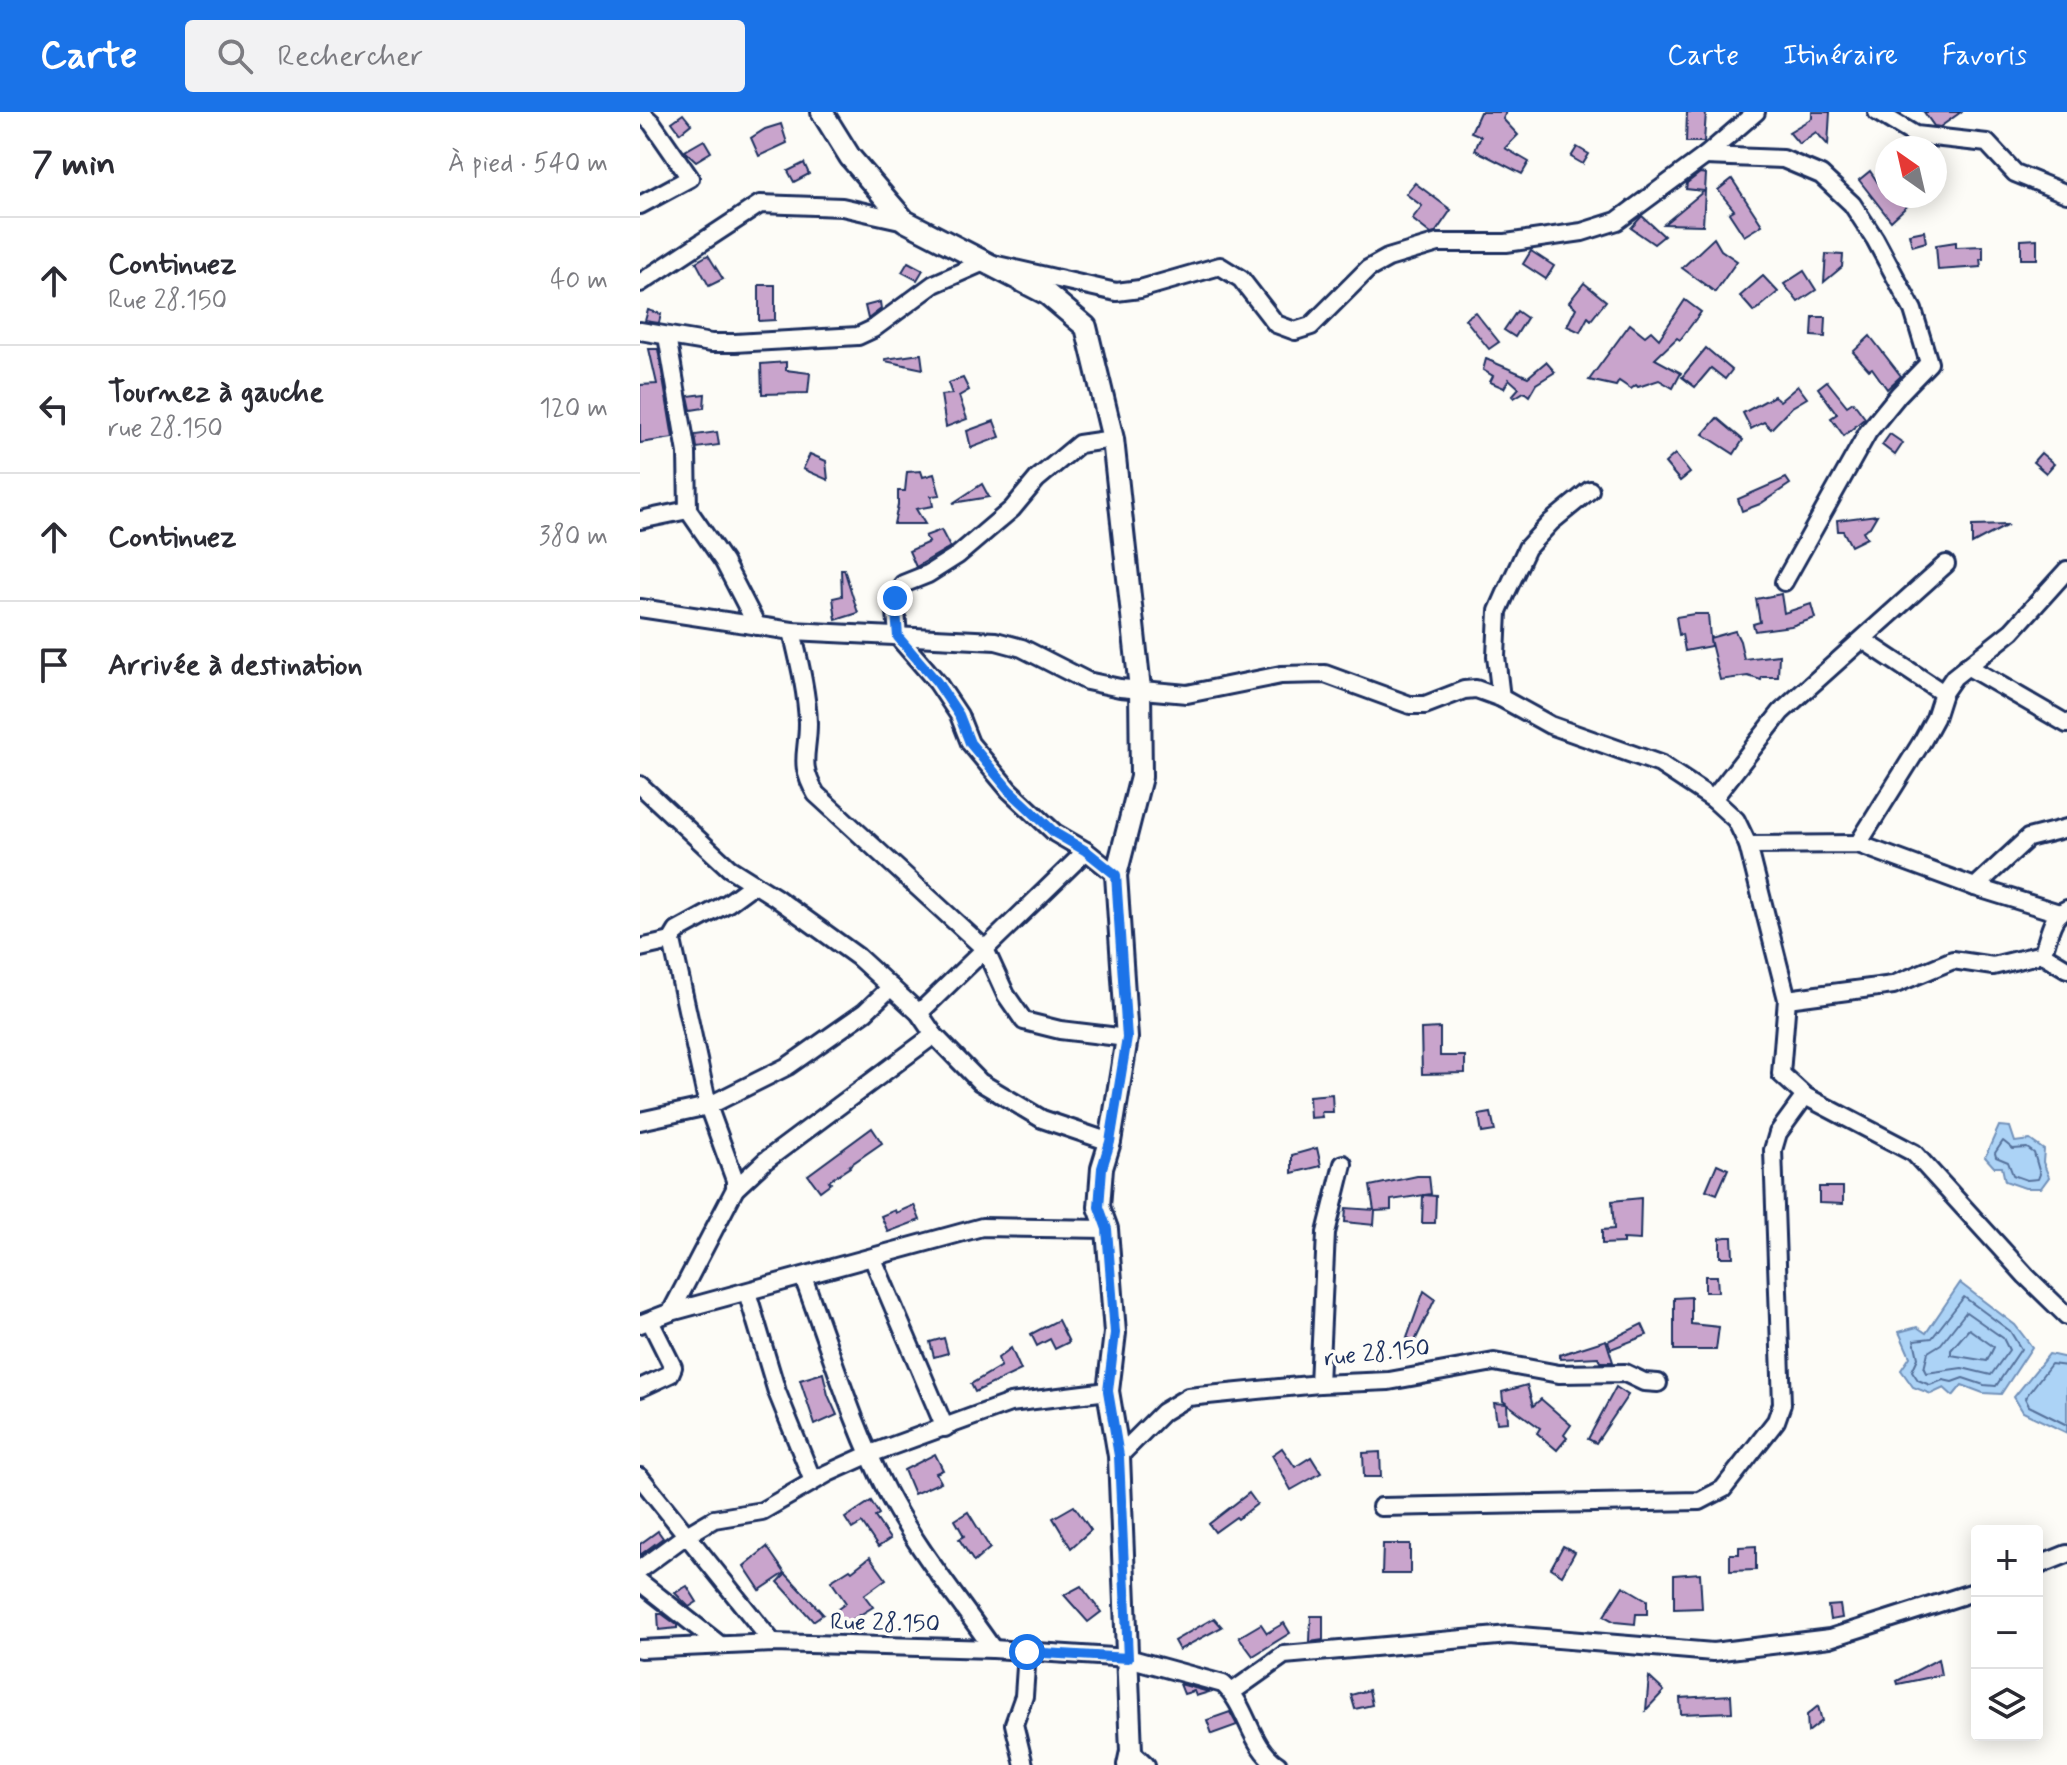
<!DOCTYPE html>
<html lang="fr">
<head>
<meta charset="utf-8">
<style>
	:root { --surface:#fff; --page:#f2f2f3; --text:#2b2b33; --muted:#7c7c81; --line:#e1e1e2; --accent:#1a73e8 }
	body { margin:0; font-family:Mynerve,sans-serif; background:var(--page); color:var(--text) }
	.controls { position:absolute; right:24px; bottom:24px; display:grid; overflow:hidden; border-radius:8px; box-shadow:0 4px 20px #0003 }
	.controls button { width:72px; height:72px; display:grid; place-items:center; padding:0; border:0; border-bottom:2px solid var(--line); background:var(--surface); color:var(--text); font:40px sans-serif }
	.compass { position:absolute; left:1235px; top:24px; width:72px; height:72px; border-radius:50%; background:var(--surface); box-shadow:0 4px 20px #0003; rotate:326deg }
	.stop { position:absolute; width:24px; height:24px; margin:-18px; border:6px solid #1a73e8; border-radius:50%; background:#fff }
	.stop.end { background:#1a73e8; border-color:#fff; box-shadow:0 2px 8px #0008 }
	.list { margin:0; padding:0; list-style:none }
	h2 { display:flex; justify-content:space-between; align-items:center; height:104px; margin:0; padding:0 32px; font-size:34px }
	h2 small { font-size:26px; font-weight:400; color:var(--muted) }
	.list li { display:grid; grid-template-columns:52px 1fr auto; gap:24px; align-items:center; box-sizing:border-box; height:128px; padding:0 32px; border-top:2px solid var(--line) }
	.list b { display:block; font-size:30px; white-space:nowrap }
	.list p { margin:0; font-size:26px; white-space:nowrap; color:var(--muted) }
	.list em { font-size:26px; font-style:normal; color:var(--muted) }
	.icon { flex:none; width:44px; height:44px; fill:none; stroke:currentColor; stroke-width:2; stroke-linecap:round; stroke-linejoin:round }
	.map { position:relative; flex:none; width:1427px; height:1653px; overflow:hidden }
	header { display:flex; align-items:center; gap:48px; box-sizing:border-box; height:112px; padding:0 40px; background:var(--accent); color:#fff }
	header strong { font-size:38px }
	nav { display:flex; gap:44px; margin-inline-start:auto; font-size:28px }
	.search { width:560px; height:72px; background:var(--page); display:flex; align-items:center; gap:20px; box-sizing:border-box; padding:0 28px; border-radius:8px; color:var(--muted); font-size:30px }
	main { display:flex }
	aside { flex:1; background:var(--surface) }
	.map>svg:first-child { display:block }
</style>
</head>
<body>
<header>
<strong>Carte</strong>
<div class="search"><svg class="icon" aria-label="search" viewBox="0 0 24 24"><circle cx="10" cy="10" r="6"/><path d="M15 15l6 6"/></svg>Rechercher</div>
<nav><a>Carte</a><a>Itinéraire</a><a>Favoris</a></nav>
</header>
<main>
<aside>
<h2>7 min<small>À pied · 540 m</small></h2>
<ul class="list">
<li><svg class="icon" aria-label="ahead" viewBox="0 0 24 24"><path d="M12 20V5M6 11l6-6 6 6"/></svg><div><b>Continuez</b><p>Rue 28.150</p></div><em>40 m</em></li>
<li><svg class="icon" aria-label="left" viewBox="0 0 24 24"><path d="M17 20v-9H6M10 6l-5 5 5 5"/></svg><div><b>Tournez à gauche</b><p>rue 28.150</p></div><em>120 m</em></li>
<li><svg class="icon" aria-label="ahead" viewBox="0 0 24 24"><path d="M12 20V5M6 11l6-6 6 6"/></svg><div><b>Continuez</b></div><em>380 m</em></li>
<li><svg class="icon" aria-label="arrive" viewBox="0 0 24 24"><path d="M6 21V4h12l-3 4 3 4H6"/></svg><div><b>Arrivée à destination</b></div></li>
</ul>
</aside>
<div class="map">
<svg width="1427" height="1653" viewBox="0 0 1427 1653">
	<rect width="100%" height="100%" fill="#fdfcf7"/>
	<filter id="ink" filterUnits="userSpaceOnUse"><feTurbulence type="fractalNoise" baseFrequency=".0125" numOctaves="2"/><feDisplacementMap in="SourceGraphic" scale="16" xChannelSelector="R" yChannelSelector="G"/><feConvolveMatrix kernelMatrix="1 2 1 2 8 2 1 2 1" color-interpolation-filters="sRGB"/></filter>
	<g filter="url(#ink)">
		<!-- water -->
		<g fill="#acd3f6" stroke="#7291b9" stroke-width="2">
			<polygon points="1359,1014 1370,1015 1375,1030 1390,1028 1404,1038 1403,1050 1409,1065 1401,1076 1385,1076 1365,1069 1362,1055 1354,1055 1345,1045"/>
			<polygon points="1320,1171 1375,1213 1392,1235 1361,1282 1343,1281 1322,1273 1313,1284 1304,1276 1291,1282 1273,1275 1261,1258 1270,1245 1259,1220 1277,1215 1286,1221"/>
			<polygon points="1409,1242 1427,1246 1427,1321 1383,1300 1374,1285"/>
		</g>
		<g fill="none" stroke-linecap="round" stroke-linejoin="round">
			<!-- shore -->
			<g stroke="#55719b" stroke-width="2">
				<polygon points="1363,1029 1373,1037 1387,1036 1394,1041 1400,1062 1398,1067 1387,1068 1373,1063 1368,1050 1356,1045 1355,1041"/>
				<polygon points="1324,1185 1370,1219 1381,1237 1356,1274 1344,1273 1323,1266 1312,1270 1303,1268 1290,1273 1278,1268 1272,1259 1278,1246 1274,1228 1292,1226"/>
				<polygon points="1326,1200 1363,1226 1369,1238 1351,1263 1322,1256 1286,1261 1284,1257 1288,1240 1301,1232"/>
				<polygon points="1329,1217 1354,1235 1347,1249 1311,1243 1311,1238"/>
				<polyline points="1427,1254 1411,1252 1385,1286 1389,1294 1427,1313"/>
			</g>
		</g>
		<!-- building -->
		<g fill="#c9a4cc" stroke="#1b2f5e" stroke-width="2">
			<polygon points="840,0 866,0 863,7 878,23 865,36 889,50 882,62 835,38 841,24 831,20"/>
			<polygon points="1047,0 1066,0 1064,30 1046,30"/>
			<polygon points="1172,0 1190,0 1188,33 1176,20 1159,32 1149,20 1172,6"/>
			<polygon points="1284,0 1321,0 1300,15 1294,14"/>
			<polygon points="43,2 51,12 40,21 32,10"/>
			<polygon points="141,12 147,31 119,44 111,26 125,17"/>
			<polygon points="64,28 71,40 56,49 45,39"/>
			<polygon points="937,35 949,42 943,52 931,45"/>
			<polygon points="164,51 169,62 154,70 148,59"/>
			<polygon points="1230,59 1247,84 1278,84 1251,109 1219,68"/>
			<polygon points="1060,61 1066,62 1063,113 1024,112 1064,79 1046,77 1047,71"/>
			<polygon points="1092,67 1122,113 1104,124 1089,101 1094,98 1078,78"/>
			<polygon points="775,71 811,98 795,121 791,122 772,107 782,94 766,82"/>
			<polygon points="1002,104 1024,124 1014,132 991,116"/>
			<polygon points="1284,119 1286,130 1272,134 1269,122"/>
			<polygon points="1074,126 1081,138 1097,149 1075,180 1042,156"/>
			<polygon points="1397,127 1397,147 1381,147 1381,128"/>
			<polygon points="1316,130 1316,135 1343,134 1343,147 1340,147 1341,155 1298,158 1296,133"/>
			<polygon points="891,139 914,154 906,167 883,152"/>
			<polygon points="1186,142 1203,143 1202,155 1184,170"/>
			<polygon points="68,143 83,167 69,174 56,150"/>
			<polygon points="268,150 283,158 277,168 262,160"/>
			<polygon points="1164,159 1176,178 1158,190 1144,172"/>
			<polygon points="1123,164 1138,180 1114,200 1100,184"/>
			<polygon points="944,171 966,189 951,208 948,205 940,220 927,214 936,196 929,190"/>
			<polygon points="119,173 135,173 135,208 119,209"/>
			<polygon points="1045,188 1061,200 1040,228 1037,226 1015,247 1041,261 1033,276 1019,268 998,275 996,273 991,277 979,269 976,274 949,268 990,212 1005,224 1011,219 1019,227"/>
			<polygon points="240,190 241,197 228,207 225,194"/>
			<polygon points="8,198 21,202 19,211 5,209"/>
			<polygon points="877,199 887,206 875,225 864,218"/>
			<polygon points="835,200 859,230 849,237 825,207"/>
			<polygon points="1173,205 1186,205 1185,225 1172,224"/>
			<polygon points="1230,224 1261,264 1247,277 1232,256 1229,258 1213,240"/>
			<polygon points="1066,236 1092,258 1085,267 1071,256 1055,275 1042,265"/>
			<polygon points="9,237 18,237 33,326 0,331 0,273 17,272"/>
			<polygon points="281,242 283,257 245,249 245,247"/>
			<polygon points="846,247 888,265 906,250 915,260 896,272 889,284 884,280 874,286 872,284 879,276 869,267 864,276 850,270 853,264 843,258"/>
			<polygon points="146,250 146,258 170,261 168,281 122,282 121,252"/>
			<polygon points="323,266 329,278 319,284 327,307 306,315 301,283 312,282 308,271"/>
			<polygon points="1187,269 1207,294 1213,290 1225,306 1204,324 1191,306 1197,302 1178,276"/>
			<polygon points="1158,274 1167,286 1152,295 1131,317 1124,310 1111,317 1103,301 1134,284 1140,289"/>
			<polygon points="65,282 64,296 51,298 48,284"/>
			<polygon points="1077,306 1103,328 1094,342 1063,322"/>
			<polygon points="354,309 360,325 331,336 327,319"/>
			<polygon points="77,320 79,333 57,336 55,323"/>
			<polygon points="1250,322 1263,331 1255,343 1242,333"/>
			<polygon points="1401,341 1414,352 1406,361 1393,350"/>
			<polygon points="170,342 186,349 188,368 163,357"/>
			<polygon points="1035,342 1050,361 1040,369 1025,351"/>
			<polygon points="281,359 283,365 294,362 300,383 291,384 293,394 276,397 285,412 254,412 258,393 258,379 265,379 267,360"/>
			<polygon points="1146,366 1150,372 1120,392 1102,399 1098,387"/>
			<polygon points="342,372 349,385 313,391"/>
			<polygon points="1237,403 1230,415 1223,419 1227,426 1211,434 1203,419 1198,419 1197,408"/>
			<polygon points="1368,413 1345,425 1332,432 1332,414"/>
			<polygon points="301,418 310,435 276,455 269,439 289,430 285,424"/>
			<polygon points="201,457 204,457 218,501 196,508 193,486 202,484"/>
			<polygon points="1141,482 1144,501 1171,492 1175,506 1151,514 1115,519 1113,512 1120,510 1116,487"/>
			<polygon points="1054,502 1068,502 1070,526 1095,519 1100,529 1104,547 1139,543 1138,565 1122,565 1121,568 1108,564 1080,568 1070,527 1071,534 1045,539 1042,522 1039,523 1036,505"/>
			<polygon points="800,916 800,944 825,944 825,961 782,962 781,917"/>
			<polygon points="692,982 693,1000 681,1000 682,1005 670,1006 669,984"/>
			<polygon points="851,1001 855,1019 842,1021 839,1003"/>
			<polygon points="232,1016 242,1031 209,1054 210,1055 189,1069 191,1071 180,1079 168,1063"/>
			<polygon points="677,1036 681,1054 652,1061 652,1043"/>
			<polygon points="1077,1052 1088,1057 1077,1082 1066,1078"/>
			<polygon points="777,1064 789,1064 791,1082 751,1088 751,1098 735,1099 734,1113 705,1110 706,1096 734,1098 730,1074"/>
			<polygon points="1179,1075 1203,1075 1203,1092 1179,1091"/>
			<polygon points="783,1083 796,1084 795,1111 782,1111"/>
			<polygon points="1001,1086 1000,1128 983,1127 983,1131 962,1132 962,1118 974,1117 972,1089"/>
			<polygon points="274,1093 280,1108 248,1120 241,1104 255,1098 256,1101"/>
			<polygon points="1086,1125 1092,1125 1093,1145 1080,1145 1080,1126"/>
			<polygon points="1065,1164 1077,1164 1078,1180 1065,1180"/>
			<polygon points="784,1179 795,1187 775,1229 767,1226"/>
			<polygon points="1051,1185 1051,1212 1079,1215 1076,1238 1034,1238 1034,1186"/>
			<polygon points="418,1208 429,1230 415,1237 410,1227 397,1234 391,1222"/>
			<polygon points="1002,1212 1007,1223 971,1237 968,1229"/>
			<polygon points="304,1226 308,1241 294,1245 290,1230"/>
			<polygon points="966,1228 973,1250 960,1250 958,1245 920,1247 919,1243"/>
			<polygon points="371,1236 381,1258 335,1280 331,1272 361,1254 358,1246"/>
			<polygon points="183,1261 188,1283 197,1303 175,1313 160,1268"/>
			<polygon points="887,1273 893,1294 901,1287 931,1313 924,1323 927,1326 917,1338 897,1321 900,1316 863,1289 862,1280"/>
			<polygon points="976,1275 988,1283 956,1331 948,1327"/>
			<polygon points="854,1291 867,1292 868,1310 857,1311"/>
			<polygon points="642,1336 655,1355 671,1345 681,1361 651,1378 632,1343"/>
			<polygon points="740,1340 741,1365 724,1365 723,1341"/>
			<polygon points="295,1342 303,1358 296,1361 301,1370 274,1382 264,1358"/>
			<polygon points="609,1381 617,1392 598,1407 596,1405 575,1420 569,1412"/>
			<polygon points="231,1389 239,1402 235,1405 250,1427 238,1435 222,1411 212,1417 205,1406"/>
			<polygon points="434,1394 451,1418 431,1436 413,1406"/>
			<polygon points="328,1400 350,1436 334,1450 319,1427 324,1424 315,1408"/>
			<polygon points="18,1419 23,1426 0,1443 0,1432"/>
			<polygon points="743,1432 770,1432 770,1462 742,1462"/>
			<polygon points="923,1434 935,1440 922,1463 911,1456"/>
			<polygon points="1116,1434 1116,1458 1090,1459 1090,1442 1099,1442 1099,1435"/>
			<polygon points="127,1435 145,1461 120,1478 104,1454"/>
			<polygon points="230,1445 246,1467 224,1483 233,1495 200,1515 191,1502 206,1491 191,1469 210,1457 212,1459"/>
			<polygon points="1060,1461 1062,1496 1034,1497 1034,1463"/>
			<polygon points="146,1462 173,1491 183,1502 173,1509 138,1470"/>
			<polygon points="47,1474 57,1490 49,1495 35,1481"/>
			<polygon points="441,1474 461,1500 448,1510 424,1483"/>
			<polygon points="983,1474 1007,1488 1007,1502 996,1502 995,1512 975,1510 964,1504"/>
			<polygon points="1200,1493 1202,1506 1190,1508 1188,1494"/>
			<polygon points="18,1502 22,1502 37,1513 37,1516 19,1518"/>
			<polygon points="671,1504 683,1504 683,1528 670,1530"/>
			<polygon points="574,1506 582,1515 539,1538 534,1529"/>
			<polygon points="644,1511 650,1521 613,1544 599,1525 621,1512 627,1521"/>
			<polygon points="1298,1547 1301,1563 1258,1572 1257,1569"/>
			<polygon points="1009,1565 1024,1579 1006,1598"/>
			<polygon points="540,1572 569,1580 556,1584 554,1579 544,1582"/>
			<polygon points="729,1578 732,1593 715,1597 711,1583"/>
			<polygon points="1091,1583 1092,1600 1041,1602 1040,1586"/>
			<polygon points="1178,1594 1182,1609 1168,1620 1167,1603"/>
			<polygon points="590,1600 597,1613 572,1622 567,1608"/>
		</g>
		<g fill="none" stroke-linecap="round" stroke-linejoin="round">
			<defs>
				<g id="minor">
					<polyline points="0,0 12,11 50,66 0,93"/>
					<polyline points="1237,0 1275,23 1347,31 1375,61 1427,82"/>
					<polyline points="1065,44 1143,47 1181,63 1212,92 1235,127 1273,198 1289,251 1259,282 1228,320 1144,470"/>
					<polyline points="0,171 120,92 202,95 265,109"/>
					<polyline points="0,219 71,231 95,231 218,224 233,217 294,172 344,150 476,180 500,177 580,154 601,167 636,212 655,219 671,214 728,157 748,146 798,131 866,131 942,120 977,109 1065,44 1116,0"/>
					<polyline points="27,224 47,341 48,398 84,450 117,514"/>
					<polyline points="473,327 439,332 397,367 372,397 318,443 288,462 263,472 255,486 258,525 297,570 319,603 330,631 369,678 415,721 446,739 476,763"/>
					<polyline points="0,408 48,398"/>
					<polyline points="0,496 152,519 356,529 382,536 447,569 480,576 547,582 641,563 685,562 770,593 785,593 824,578 836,577 861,586 910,613 1020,652 1073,687 1096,708 1108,733 1147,887 1141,962 1165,984 1274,1041 1386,1164 1427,1204"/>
					<path d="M 152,519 C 159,549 167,580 168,611 C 168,643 158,651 176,682 L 345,837 L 366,883 L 384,909 L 420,918 L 487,926"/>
					<polyline points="1223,528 1303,581"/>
					<polyline points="1327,554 1427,612"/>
					<polyline points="861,586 856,544 858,499 866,481 887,436 911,410 950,378"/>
					<polyline points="0,673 89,756 135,785 218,845 279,901 294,923 340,970 402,1007 470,1030"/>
					<polyline points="1073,687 1141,600 1306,452"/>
					<polyline points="1218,732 1283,628 1295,606 1303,581 1314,565 1372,519 1427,458"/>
					<polyline points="1108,733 1218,732 1335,775 1419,801"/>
					<polyline points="1335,775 1388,726 1427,716"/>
					<polyline points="31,829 37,819 88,791 114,772"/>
					<polyline points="0,836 31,829 33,833 68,994 95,1068 95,1077"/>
					<polyline points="1402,842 1427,857"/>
					<path d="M 1147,887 L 1253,873 L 1313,848 L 1353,854 L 1402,842 C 1410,825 1409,805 1427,797"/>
					<polyline points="279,901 446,739"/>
					<polyline points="0,1009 68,994 148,954 225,900 251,875"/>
					<polyline points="233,1147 305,1316"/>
					<path d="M 163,1165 C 190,1236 212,1312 247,1380 C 276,1436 317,1485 353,1537"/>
					<polyline points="107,1180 137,1280 173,1369"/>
					<polyline points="31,1200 342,1115 467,1117"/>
					<polyline points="0,1212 31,1200 95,1077 125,1049 294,923"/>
					<polyline points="679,1272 686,1121 703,1052"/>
					<polyline points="0,1276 30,1262 33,1255 10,1209"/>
					<polyline points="479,1344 523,1300 548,1285 679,1272 749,1269 854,1250 919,1262 985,1261 1004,1270 1018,1271"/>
					<polyline points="0,1365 133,1531"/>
					<polyline points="741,1395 1060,1389 1083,1377 1136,1309 1142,1292 1133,1038 1138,1021 1165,984"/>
					<polyline points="1397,1454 1427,1442"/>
					<polyline points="0,1457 45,1424 74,1407 122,1399 188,1361 230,1342 370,1291 468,1279"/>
					<polyline points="0,1470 80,1533"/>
					<path d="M 0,1537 L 133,1531 L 353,1537 L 488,1546 L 583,1572 C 608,1594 609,1634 638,1653"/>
					<polyline points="592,1580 644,1543 869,1523 1073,1540 1190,1526 1337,1479"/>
					<polyline points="491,1639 506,1653"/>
					<polyline points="384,1653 374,1612 384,1584 387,1540"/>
				</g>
				<polyline id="tertiary" points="182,0 210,45 265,109 407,182 446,215 473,327 500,577 501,665 476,763 487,926 470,1030 462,1056 459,1095 467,1117 475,1221 468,1279 479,1344 491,1639 488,1653"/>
			</defs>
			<!-- minor casing -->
			<use href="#minor" stroke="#1b2f5e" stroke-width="22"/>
			<!-- tertiary casing -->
			<use href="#tertiary" stroke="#1b2f5e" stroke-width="26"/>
			<!-- minor -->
			<use href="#minor" stroke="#fdfcf7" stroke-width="16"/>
			<!-- tertiary -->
			<use href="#tertiary" stroke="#fdfcf7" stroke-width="20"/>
		</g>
	</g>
	<g fill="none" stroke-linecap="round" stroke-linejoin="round" filter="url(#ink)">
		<!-- route -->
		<polyline stroke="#1a73e8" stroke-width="10" points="255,486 258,525 297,570 319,603 330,631 369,678 415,721 446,739 476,763 487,926 470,1030 462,1056 459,1095 467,1117 475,1221 468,1279 479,1344 488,1546 387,1540"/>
	</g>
	<g text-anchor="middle" stroke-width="7" stroke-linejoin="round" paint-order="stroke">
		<!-- street labels -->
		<g font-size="24" fill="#1b2f5e" stroke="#fdfcf7">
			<text transform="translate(737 1240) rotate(-6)" y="8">rue 28.150</text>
			<text transform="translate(245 1510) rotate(1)" y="8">Rue 28.150</text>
		</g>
	</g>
</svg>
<div class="controls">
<button>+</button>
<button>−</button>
<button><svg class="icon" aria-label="layers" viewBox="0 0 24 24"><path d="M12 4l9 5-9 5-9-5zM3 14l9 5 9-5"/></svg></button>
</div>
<svg class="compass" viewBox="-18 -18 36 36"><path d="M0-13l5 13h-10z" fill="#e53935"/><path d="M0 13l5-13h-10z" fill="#7c7c81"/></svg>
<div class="stop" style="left:387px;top:1540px"></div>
<div class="stop end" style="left:255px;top:486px"></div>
</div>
</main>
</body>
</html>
